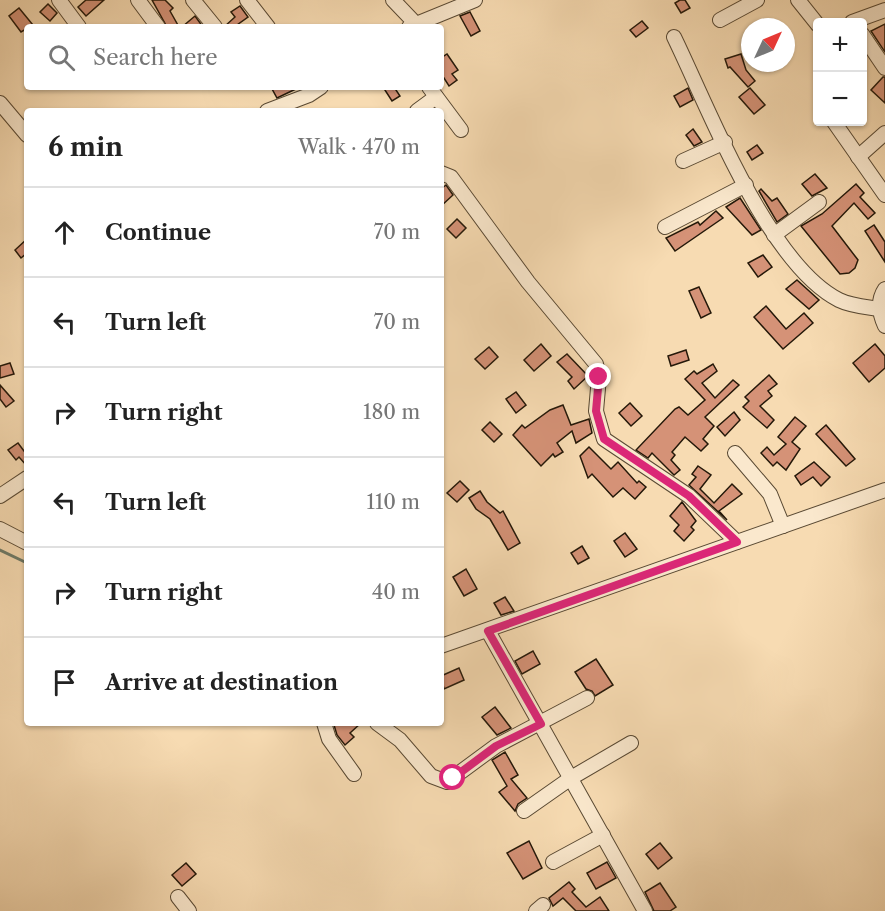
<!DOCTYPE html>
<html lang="en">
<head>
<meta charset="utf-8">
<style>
	:root { --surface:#fff; --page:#f2f2f2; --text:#222; --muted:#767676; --line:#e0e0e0 }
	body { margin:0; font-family:"Libre Caslon Text",serif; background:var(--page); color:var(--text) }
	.controls { position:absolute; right:18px; top:18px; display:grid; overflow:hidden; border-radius:6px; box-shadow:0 2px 4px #0004 }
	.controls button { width:54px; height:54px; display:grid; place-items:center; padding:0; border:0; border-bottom:2px solid var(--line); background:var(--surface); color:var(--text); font:30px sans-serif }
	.compass { position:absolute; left:741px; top:18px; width:54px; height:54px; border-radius:50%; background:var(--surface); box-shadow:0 2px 4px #0004; rotate:46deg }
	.stop { position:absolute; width:18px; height:18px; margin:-14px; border:4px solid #db2777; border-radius:50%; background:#fff }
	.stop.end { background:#db2777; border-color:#fff; box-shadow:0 2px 6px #0008 }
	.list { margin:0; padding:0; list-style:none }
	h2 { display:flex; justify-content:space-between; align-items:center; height:78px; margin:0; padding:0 24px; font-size:26px }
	h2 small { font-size:20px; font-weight:400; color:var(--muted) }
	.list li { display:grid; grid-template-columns:39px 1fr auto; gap:18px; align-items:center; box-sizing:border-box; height:90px; padding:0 24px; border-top:2px solid var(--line) }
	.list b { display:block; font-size:22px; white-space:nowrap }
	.list em { font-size:20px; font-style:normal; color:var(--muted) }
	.icon { flex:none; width:33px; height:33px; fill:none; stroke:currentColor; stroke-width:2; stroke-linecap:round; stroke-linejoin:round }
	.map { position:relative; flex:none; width:885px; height:911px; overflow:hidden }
	.search { position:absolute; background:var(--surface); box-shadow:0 2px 4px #0004; left:24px; top:24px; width:420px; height:66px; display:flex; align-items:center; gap:15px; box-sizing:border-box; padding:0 21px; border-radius:6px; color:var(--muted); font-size:22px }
	.panel { position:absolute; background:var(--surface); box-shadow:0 2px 4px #0004; left:24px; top:108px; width:420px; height:618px; border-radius:6px }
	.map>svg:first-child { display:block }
</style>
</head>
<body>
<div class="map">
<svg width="885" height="911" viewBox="0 0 885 911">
	<rect width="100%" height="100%" fill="#f7dbb2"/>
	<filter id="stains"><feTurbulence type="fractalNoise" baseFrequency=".00333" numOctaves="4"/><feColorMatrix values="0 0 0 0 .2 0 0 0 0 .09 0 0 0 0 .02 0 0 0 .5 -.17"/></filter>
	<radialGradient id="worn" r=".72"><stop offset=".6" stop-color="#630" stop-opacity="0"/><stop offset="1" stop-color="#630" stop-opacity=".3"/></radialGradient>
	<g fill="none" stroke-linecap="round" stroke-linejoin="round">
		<!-- stream -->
		<polyline stroke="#6d7a68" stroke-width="3" points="0,550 27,563"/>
	</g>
	<!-- building -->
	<g fill="#d59277" stroke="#241809" stroke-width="1.5">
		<polygon points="86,0 104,0 86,16 78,7"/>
		<polygon points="152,0 165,0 173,8 170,11 179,27 167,27"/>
		<polygon points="680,0 685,0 690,8 681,13 675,3"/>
		<polygon points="48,4 57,13 50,21 40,12"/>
		<polygon points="240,6 248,17 234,27 224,27 235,17 231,12"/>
		<polygon points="19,8 33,25 21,32 9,16"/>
		<polygon points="470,12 480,31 471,36 460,16"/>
		<polygon points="195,16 203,27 182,27"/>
		<polygon points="642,21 648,28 636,37 630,30"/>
		<polygon points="885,24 885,52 871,31"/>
		<polygon points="447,54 458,70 452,74 457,80 449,86 444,78 441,80 441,58"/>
		<polygon points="741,54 746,70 755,81 748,87 730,67 728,68 725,59"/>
		<polygon points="883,77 885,77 885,103 871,90"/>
		<polygon points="271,87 300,87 277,98"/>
		<polygon points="383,87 394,87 400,96 392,101"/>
		<polygon points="688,88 693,100 680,107 674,96"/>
		<polygon points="750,88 765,105 754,114 739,97"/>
		<polygon points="693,129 702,142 694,146 686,135"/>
		<polygon points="757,145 763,153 752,160 747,152"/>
		<polygon points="815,174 827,188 812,196 802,184"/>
		<polygon points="856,184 864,193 860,197 875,213 868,219 854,203 832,226 858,260 855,268 849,273 840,274 801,226 822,214"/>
		<polygon points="446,185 453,195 441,206 441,189"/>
		<polygon points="761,189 772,201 777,198 788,214 777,222 759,191"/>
		<polygon points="740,198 761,230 752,235 726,207"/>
		<polygon points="716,211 723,218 675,251 666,238 698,222 700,225"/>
		<polygon points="457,219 466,228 456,238 447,229"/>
		<polygon points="874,225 885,242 885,262 865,231"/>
		<polygon points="27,239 27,253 21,258 15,250"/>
		<polygon points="763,255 772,267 758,277 748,263"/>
		<polygon points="797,280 819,300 809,309 786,289"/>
		<polygon points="699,287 711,313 701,318 689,291"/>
		<polygon points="766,306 786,329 804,313 813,323 783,349 754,317"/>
		<polygon points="541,344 551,356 534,371 524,360"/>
		<polygon points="875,344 885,356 885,368 869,382 853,363"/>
		<polygon points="489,347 498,357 485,369 475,359"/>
		<polygon points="686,350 689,360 671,366 668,356"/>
		<polygon points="567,354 588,376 574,389 568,381 572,377 557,362"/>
		<polygon points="10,363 14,374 0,378 0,366"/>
		<polygon points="713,364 717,371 702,383 715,398 733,380 739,385 705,417 714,426 703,439 708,444 701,451 685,437 672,452 675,455 671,460 680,470 674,475 652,453 648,458 636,450 675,409 679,407 688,415 705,400 685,379 694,371 697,374"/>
		<polygon points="769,375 777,384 768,391 772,396 760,406 774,420 767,428 743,407 749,401 745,397"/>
		<polygon points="0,385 14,401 6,407 0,399"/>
		<polygon points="516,392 526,405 516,413 506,399"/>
		<polygon points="630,403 642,416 631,426 619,413"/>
		<polygon points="563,405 571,425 589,419 592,433 576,443 572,431 557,443 563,452 555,457 553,454 541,466 513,435 522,425 525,428 550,410"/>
		<polygon points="734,412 740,420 725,436 717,427"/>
		<polygon points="795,417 806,426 792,442 800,449 786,470 777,462 773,466 761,453 767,447 774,455 786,444 778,437"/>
		<polygon points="490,422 502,434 494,442 482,430"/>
		<polygon points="826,425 855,459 846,466 816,434"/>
		<polygon points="18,443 27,455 27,466 19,457 16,460 8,450"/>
		<polygon points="589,447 611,469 618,462 637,483 639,481 646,487 635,499 623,488 613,497 592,474 588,478 580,456"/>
		<polygon points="814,462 830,477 821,486 813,477 801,485 795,476"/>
		<polygon points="698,466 711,475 700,489 714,503 732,484 742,494 719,511 727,520 689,485 696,477 692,474"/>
		<polygon points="460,481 469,490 457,502 447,493"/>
		<polygon points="480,491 487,502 500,513 503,511 520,543 508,550 490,519 476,509 469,498"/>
		<polygon points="682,502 696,521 691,527 694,530 684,541 674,531 679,525 670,516"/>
		<polygon points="625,533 637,549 625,557 614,541"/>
		<polygon points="582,546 589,558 578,564 571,553"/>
		<polygon points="466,569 477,589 464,596 453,577"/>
		<polygon points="505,597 514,611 501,615 494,603"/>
		<polygon points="533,651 540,664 522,674 515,661"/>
		<polygon points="596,659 613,685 595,696 592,691 586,689 575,672"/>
		<polygon points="459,668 464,680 444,689 441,676"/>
		<polygon points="495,707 511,728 497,735 482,717"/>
		<polygon points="336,723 361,723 350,733 354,737 345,745 337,735 334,725"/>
		<polygon points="505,752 518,775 511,779 527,798 518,804 515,811 499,792 507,786 492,760"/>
		<polygon points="529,841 542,868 523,879 507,853"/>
		<polygon points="660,843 672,858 658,869 646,854"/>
		<polygon points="607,862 616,878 596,889 587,873"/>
		<polygon points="186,863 196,874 182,886 172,875"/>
		<polygon points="569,882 575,889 572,892 586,907 600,897 609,911 576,911 563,898 553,906 549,898"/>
		<polygon points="660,883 676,907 670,911 654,911 645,892"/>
	</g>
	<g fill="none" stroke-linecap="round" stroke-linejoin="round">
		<defs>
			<g id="minor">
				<polyline points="59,0 79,27"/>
				<polyline points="138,0 158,27"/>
				<polyline points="193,0 215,27"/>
				<polyline points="247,0 268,27"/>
				<polyline points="393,0 415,23"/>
				<polyline points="798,0 818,25"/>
				<polyline points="720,20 757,0"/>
				<polyline points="852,22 885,10"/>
				<polyline points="409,27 475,0"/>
				<polyline points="862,34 885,68"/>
				<path d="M 674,37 C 709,109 768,264 839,300 C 851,306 867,307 879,309"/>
				<polyline points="429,87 461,130"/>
				<polyline points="0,103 27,135"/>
				<polyline points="267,111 309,95 321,87"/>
				<polyline points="417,111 436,97"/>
				<polyline points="834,122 885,195"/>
				<polyline points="858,157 885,133"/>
				<polyline points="683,161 725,142"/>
				<polyline points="441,173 451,177 528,282 596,364 599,377 596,411 604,439 689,496 737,542"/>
				<polyline points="665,227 746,185"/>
				<polyline points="774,235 819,202"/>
				<path d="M 885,289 C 877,301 879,313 885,326"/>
				<polyline points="735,453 770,494 783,526"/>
				<polyline points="0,496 27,478"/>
				<polyline points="0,529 27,543"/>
				<polyline points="488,631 645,911"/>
				<polyline points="441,646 885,490"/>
				<polyline points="324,723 329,739 354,774"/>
				<polyline points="377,723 400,740 431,776 447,782 496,746 587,698"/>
				<polyline points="524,811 571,778 631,743"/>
				<polyline points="553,862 603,835"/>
				<polyline points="178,897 189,911"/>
				<polyline points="536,911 543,905"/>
			</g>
		</defs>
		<!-- minor casing -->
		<use href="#minor" stroke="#594933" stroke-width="16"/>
		<!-- minor -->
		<use href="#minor" stroke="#fae8cd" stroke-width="14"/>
	</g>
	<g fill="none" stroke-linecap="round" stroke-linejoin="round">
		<!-- route -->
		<polyline stroke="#db2777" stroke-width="8" points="453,778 496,746 541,724 488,631 737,542 689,496 604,439 596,411 599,377"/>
	</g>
	<rect width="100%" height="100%" filter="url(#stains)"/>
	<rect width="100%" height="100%" fill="url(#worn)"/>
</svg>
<div class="controls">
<button>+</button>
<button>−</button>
</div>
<svg class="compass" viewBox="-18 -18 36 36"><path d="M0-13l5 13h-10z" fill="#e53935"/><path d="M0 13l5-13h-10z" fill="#767676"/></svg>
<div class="stop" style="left:453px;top:778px"></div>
<div class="stop end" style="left:599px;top:377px"></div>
<div class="search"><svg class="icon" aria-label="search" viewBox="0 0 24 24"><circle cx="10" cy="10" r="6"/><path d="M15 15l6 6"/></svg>Search here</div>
<section class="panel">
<h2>6 min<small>Walk · 470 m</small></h2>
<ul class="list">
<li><svg class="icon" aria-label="ahead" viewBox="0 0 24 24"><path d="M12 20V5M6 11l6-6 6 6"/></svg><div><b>Continue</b></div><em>70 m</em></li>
<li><svg class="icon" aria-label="left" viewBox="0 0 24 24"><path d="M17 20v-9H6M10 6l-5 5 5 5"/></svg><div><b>Turn left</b></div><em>70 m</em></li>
<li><svg class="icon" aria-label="right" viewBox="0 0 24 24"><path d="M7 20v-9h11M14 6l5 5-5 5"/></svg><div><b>Turn right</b></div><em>180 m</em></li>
<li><svg class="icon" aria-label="left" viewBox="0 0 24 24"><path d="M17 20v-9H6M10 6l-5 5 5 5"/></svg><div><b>Turn left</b></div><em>110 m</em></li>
<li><svg class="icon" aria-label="right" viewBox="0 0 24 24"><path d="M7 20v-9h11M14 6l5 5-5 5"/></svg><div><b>Turn right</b></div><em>40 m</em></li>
<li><svg class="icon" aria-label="arrive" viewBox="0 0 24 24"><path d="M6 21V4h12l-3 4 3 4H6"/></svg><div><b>Arrive at destination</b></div></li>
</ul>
</section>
</div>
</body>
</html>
